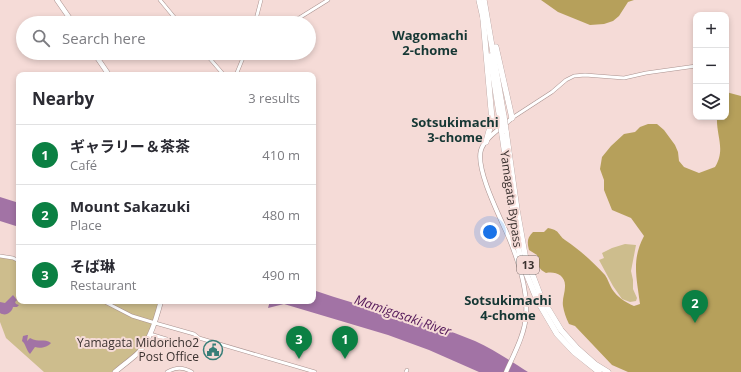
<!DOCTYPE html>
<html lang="en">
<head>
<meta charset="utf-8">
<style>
	:root { --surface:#fff; --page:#f2f2f3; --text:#2b2b33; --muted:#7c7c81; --line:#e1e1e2; --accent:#0b8043 }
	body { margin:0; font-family:"Open Sans","Noto Sans JP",sans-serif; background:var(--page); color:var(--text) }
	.controls { position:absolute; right:12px; top:12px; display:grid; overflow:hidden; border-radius:8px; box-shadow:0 2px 6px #0003 }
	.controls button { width:36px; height:36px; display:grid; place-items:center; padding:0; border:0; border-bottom:1px solid var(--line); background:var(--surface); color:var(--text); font:20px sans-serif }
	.you { position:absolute; left:490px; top:232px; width:14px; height:14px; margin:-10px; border:3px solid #fff; border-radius:50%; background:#1a73e8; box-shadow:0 0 0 6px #1a73e833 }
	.badge { display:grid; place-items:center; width:26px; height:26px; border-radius:50%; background:var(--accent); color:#fff; font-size:13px; font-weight:700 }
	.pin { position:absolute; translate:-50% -33px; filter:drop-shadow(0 1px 2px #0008) }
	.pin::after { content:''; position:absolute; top:21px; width:14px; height:12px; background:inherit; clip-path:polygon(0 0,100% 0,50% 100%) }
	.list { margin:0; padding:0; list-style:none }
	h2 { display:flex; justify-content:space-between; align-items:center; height:52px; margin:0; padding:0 16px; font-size:17px }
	h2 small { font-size:13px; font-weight:400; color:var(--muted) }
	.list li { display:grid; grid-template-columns:26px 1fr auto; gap:12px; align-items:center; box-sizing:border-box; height:60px; padding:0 16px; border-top:1px solid var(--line) }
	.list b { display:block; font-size:15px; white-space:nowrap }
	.list p { margin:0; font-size:13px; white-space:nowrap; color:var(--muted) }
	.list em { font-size:13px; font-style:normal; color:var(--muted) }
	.icon { flex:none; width:22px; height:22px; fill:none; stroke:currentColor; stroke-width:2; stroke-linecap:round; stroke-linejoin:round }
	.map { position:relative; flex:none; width:741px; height:372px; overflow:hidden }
	.search { position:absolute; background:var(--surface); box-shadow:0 2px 6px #0003; left:16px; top:16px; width:300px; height:44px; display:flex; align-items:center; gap:10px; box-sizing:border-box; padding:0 14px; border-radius:22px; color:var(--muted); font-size:15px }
	.panel { position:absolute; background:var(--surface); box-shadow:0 2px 6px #0003; left:16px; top:72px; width:300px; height:232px; border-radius:8px }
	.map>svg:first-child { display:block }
</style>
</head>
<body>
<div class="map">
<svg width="741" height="372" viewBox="0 0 741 372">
	<rect width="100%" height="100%" fill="#f5dbd7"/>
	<!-- green -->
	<g fill="#cdbd8d">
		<polygon points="625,244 636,245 631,271 633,280 633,289 637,298 636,301 630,302 622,299 613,286 599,260 604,258 602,253 612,248"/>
		<polygon points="0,257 13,259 19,262 19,301 101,301 106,303 103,301 156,301 161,303 144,345 115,372 44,372 6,338 0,322"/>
	</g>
	<!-- forest -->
	<g fill="#b6a05b">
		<polygon points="541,0 634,0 628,2 619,16 613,21 604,24 590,25 558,12"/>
		<path d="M 726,92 L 741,96 L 741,372 L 628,372 L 612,365 L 575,326 L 569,324 C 566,318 564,312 563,306 C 562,299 565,293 565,287 C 566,275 555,271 546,273 C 538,269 536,263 537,255 L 529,250 C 527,242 527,238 533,232 L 544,232 L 548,228 C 560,230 558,235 565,240 C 580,250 593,262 605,275 C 608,279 609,284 612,289 C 617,297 625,302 634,306 L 640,304 C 637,279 631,260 644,236 L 631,218 L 612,210 L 604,190 L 604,180 L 600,169 L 602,157 L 611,146 L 624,134 L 635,132 L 640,127 L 648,124 L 657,124 L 664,130 L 675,145 L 678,152 L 679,161 L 684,167 L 699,173 L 715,167 C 726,149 716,136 717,117 L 726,117 Z"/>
	</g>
	<!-- water -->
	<g fill="#a273a5">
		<polygon points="0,197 19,203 19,227 0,221"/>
		<path d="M 313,290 C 367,309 423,319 475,341 C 493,349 512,362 528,372 L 479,372 L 429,350 L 388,335 L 284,304 L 268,308 L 270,301 L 313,301 Z"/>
		<path d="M 13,295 L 17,300 L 15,302 L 16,304 L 19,305 L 17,307 L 13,307 C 12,312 6,317 0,313 L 0,302 L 5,303 Z"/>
		<path d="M 27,335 L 28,335 L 27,341 L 30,338 C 39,343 44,338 51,343 C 48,347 40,349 35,347 L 30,354 C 26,350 26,344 22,341 L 23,336 Z"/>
	</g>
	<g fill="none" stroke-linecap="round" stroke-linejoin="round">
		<defs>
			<g id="street">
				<polyline points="160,0 179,23"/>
				<polyline points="255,23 261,0"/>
				<polyline points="291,23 328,0"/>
				<polyline points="205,53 224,75"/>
				<polyline points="236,75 245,53"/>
				<polyline points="512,118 552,92 566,80 574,76 585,75 624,78 646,73 696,66"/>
				<polyline points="0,256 13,258 19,261"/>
				<polyline points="103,301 132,316 155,323 194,334 199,338 315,372"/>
				<polyline points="150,334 193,347"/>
				<path d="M 167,372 C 176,367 183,367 192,372"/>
				<polyline points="406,372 407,370"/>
			</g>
			<path id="secondary" d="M 506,372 C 514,354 525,334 526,315 C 528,291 518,260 509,238 C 501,219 475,169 481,150 C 485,137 503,127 512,118"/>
			<g id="primary">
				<polyline points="57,0 73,23"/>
				<polyline points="94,53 109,75"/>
				<path d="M 115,372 C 123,365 132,359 139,352 C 151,338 156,319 161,301"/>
			</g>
			<g id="highway">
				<polyline points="479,0 484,22"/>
				<polyline points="484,0 504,117"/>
				<polyline points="483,18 492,120 486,142"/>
				<polyline points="496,47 512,118"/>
				<polyline points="490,56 500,119"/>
				<polyline points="506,131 517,210 525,255 541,297 561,330 577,348 595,364 608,372"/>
				<polyline points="502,134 520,258 537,300 557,334 574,352 599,372"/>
			</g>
		</defs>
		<!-- street casing -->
		<use href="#street" stroke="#aa928f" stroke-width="4"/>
		<!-- secondary casing -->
		<use href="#secondary" stroke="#aa928f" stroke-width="5"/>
		<!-- primary casing -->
		<use href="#primary" stroke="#aa928f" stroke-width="5.5"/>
		<!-- highway casing -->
		<use href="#highway" stroke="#aa928f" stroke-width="6"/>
		<!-- street -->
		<use href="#street" stroke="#fff" stroke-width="3"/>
		<!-- secondary -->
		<use href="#secondary" stroke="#fff" stroke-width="4"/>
		<!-- primary -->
		<use href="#primary" stroke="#fff" stroke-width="4.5"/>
		<!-- highway -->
		<use href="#highway" stroke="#fff" stroke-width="5.5"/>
		<defs>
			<g id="highway-bridge">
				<polyline points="504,117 506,131"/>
				<polyline points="500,119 502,134"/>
			</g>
		</defs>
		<!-- highway-bridge casing -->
		<use href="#highway-bridge" stroke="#aa928f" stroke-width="6" stroke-linecap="butt"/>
		<!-- highway-bridge -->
		<use href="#highway-bridge" stroke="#fff" stroke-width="5.5"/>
	</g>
	<!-- icons -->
	<defs>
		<symbol id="civic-ring" viewBox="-11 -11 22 22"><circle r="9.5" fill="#f5dbd7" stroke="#377e78" stroke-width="1.5"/><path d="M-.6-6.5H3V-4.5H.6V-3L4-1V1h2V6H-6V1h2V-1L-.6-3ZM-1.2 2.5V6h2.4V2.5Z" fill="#377e78"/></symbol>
	</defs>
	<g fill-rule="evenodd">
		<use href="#civic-ring" x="202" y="339" width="22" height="22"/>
	</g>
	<g text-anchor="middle" stroke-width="4" stroke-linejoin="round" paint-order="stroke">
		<!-- shield labels -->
		<rect fill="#f5dbd7" stroke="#736562" stroke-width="1" x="517" y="256" width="22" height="18" rx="3"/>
		<g font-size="11" font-weight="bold" fill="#3b3230">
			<text x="528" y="269">13</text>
		</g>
		<!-- street labels -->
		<g font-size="12" fill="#3b3230" stroke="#f5dbd7">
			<text transform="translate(511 199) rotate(82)" y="4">Yamagata Bypass</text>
		</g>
		<!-- poi labels -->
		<g font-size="12" fill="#3b3230" stroke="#f5dbd7" text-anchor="end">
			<text x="199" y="347">Yamagata Midoricho2<tspan x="199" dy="14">Post Office</tspan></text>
		</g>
		<!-- neighbourhood labels -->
		<g font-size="13" font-weight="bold" fill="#153734" stroke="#f5dbd7">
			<text x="430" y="40">Wagomachi<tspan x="430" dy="15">2-chome</tspan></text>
			<text x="455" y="127">Sotsukimachi<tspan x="455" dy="15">3-chome</tspan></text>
			<text x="508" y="305">Sotsukimachi<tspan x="508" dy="15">4-chome</tspan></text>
		</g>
		<!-- water labels -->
		<g font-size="13" font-style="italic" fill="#541859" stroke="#f5dbd7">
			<text transform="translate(403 315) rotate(19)" y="5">Mamigasaki River</text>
		</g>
	</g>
</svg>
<div class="controls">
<button>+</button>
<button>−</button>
<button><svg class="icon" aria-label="layers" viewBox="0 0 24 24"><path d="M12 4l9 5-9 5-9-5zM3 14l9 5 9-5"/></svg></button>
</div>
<div class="you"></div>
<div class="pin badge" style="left:345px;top:359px">1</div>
<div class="pin badge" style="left:695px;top:323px">2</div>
<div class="pin badge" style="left:299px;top:359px">3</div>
<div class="search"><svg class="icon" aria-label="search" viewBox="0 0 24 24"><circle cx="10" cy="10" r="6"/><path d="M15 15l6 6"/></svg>Search here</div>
<section class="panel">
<h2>Nearby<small>3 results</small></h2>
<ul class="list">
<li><span class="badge">1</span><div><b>ギャラリー＆茶茶</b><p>Café</p></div><em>410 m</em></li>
<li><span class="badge">2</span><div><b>Mount Sakazuki</b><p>Place</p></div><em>480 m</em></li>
<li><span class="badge">3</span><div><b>そば琳</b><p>Restaurant</p></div><em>490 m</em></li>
</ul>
</section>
</div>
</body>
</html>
